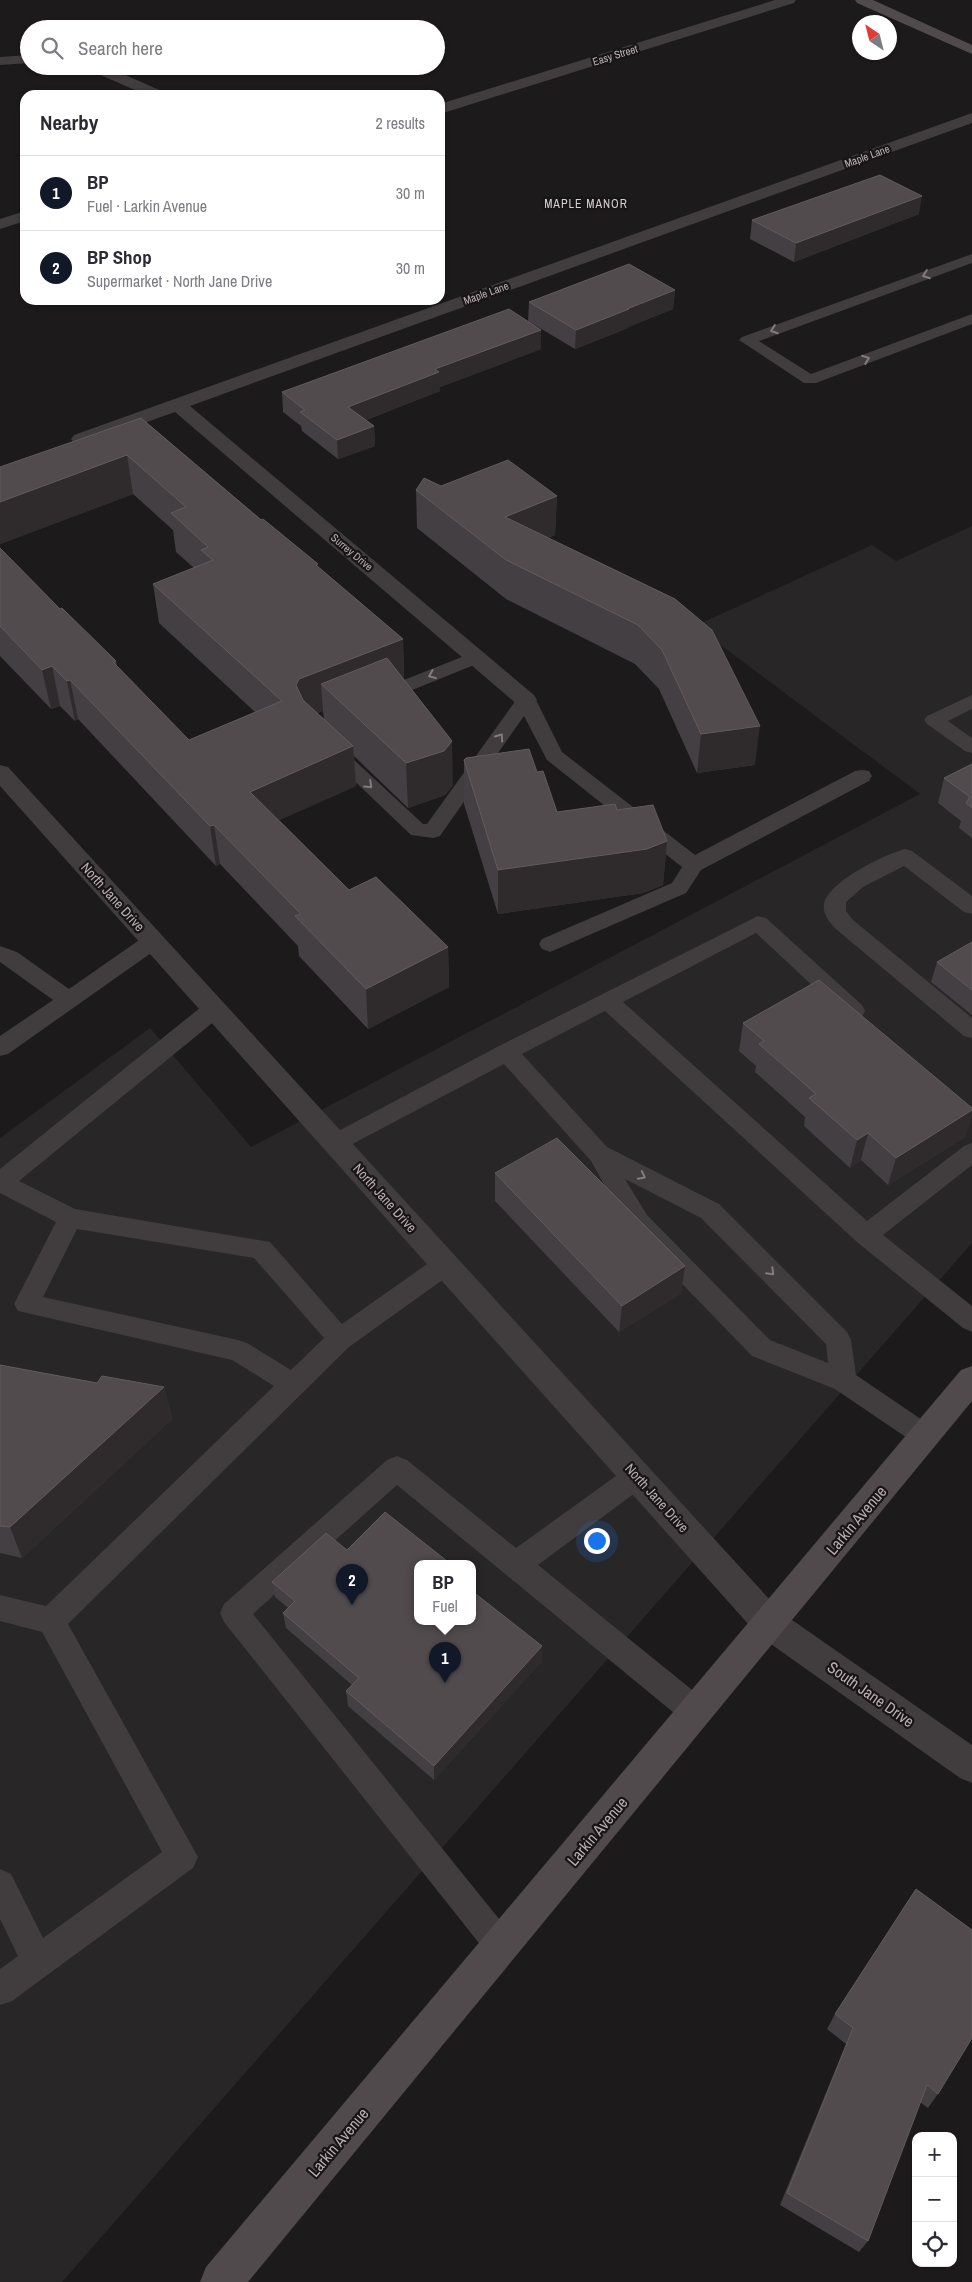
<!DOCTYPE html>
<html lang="en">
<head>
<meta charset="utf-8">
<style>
	:root { --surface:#fff; --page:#f7f7f7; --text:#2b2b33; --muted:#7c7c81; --line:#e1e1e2; --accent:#111827 }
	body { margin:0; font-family:"Archivo Narrow",sans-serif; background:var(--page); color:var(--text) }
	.controls { position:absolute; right:15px; bottom:15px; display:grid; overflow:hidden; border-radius:10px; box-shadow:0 1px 4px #0004 }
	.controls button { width:45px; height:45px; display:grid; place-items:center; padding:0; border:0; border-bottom:1px solid var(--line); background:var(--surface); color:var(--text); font:25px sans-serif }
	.compass { position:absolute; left:852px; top:15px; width:45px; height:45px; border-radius:50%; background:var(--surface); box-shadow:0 1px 4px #0004; rotate:325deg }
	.you { position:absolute; left:596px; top:1540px; width:18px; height:18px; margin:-12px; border:4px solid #fff; border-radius:50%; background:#1a73e8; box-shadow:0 0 0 8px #1a73e833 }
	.badge { display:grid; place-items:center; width:32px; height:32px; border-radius:50%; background:var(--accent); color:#fff; font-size:16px; font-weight:700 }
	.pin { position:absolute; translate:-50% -41px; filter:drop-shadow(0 1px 2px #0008) }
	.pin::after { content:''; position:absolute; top:26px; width:18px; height:15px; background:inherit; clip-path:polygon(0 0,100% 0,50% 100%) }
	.popup { position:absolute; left:414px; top:1560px; width:62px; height:65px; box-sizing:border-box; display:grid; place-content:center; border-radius:10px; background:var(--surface); filter:drop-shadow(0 1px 4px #0005); font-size:16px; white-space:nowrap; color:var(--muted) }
	.popup b { font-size:19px; color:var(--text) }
	.popup::after { content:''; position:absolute; left:50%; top:100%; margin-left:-10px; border:10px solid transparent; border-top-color:var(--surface) }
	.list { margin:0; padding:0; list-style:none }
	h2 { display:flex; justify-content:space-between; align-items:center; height:65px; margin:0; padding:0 20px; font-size:21px }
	h2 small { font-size:16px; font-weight:400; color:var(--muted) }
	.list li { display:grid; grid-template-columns:32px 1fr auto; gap:15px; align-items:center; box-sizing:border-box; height:75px; padding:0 20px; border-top:1px solid var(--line) }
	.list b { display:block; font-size:19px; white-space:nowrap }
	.list p { margin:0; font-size:16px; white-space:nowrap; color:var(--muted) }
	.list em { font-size:16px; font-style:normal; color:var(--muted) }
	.icon { flex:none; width:28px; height:28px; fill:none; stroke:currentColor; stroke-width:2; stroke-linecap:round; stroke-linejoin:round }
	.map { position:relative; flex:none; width:972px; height:2282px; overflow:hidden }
	.search { position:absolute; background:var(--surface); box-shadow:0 1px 4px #0004; left:20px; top:20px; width:425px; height:55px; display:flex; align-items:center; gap:12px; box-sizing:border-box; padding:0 18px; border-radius:28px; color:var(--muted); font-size:19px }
	.panel { position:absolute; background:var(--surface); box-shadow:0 1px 4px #0004; left:20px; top:90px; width:425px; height:215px; border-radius:15px }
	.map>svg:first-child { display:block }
</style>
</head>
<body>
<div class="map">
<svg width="972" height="2282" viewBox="0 0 972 2282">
	<rect width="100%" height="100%" fill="#1c1a1a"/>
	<!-- built -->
	<path fill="#292627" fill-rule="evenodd" d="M 972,526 L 972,1243 L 62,2282 L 0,2282 L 0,1138 L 150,1028 L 251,1147 L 920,794 L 695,626 L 872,545 L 896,561 ZM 418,1564 L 472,1564 L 472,1622 L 418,1622 Z"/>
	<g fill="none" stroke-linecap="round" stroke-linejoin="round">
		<!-- lane -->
		<g fill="#413c3d" fill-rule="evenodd">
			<polygon points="972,254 972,263 759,341 811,374 972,314 972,324 816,383 804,383 739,340 742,337"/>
			<polygon points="477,651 484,653 486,657 484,661 385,701 378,703 371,701 368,697 371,693"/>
			<polygon points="526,694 533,696 536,700 562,752 695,855 855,771 862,770 869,771 872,776 869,781 701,870 686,893 550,952 542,949 539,944 542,939 672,883 682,867 547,760 524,716 440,836 433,838 411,835 322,750 325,746 332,744 339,746 423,824 427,824 519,696"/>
			<polygon points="972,695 972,709 948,721 972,738 972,753 965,751 927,724 924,720 927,716"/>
			<path d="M 905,849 L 912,851 L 972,896 L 972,914 L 964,912 L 904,866 L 863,887 L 846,902 L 846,911 L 853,920 L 972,1018 L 972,1038 L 964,1036 L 837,930 C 831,924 822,914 824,904 C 828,882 885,854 905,849 Z"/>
			<path d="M 758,916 L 766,918 L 862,1005 L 865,1011 L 862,1017 L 854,1019 L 846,1017 L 756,933 L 623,1002 L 867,1221 L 964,1146 L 972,1143 L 972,1165 L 883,1235 L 972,1306 L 972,1332 L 963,1328 L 857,1242 L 605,1011 L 522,1054 L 607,1147 L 719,1204 L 847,1332 L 851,1340 L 856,1375 L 934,1428 L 938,1436 L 934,1444 L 925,1448 L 916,1444 L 835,1389 L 752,1356 L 629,1229 L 591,1161 L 504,1064 L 343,1149 L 335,1152 L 327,1149 L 323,1143 L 327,1137 L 499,1046 ZM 625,1179 L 701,1218 L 826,1344 L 828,1363 L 770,1340 L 647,1215 Z"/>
			<polygon points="153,933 161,936 164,941 161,946 8,1054 0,1056 0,1036 53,1000 0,962 0,946 17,952 69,989 145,936"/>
			<path d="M 214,1001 L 222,1003 L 225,1009 L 222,1015 L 19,1181 L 75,1209 L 270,1242 L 342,1324 L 437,1257 L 446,1254 L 455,1257 L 459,1264 L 455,1271 L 349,1347 L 68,1624 L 198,1857 L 193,1868 L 12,2001 L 0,2005 L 0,1969 L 18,1956 L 0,1919 L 0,1869 L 11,1874 L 43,1938 L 162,1852 L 42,1632 L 0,1621 L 0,1595 L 46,1606 L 274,1386 L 232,1360 L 18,1311 L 14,1304 L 56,1222 L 0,1193 L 0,1169 L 206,1003 ZM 77,1229 L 254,1258 L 324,1338 L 291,1370 L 247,1343 L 238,1340 L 43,1297 Z"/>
			<polygon points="397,1456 407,1460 516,1548 627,1468 637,1464 647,1468 651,1476 647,1484 538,1565 707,1702 711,1712 707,1722 696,1726 685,1722 397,1485 253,1614 512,1935 517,1946 512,1957 501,1962 490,1957 224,1622 220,1613 224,1604 387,1460"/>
		</g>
		<!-- street -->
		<g fill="#413c3d" fill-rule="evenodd">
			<polygon points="775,0 796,0 794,3 440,114 440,104"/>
			<polygon points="29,55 29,63 0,65 0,57"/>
			<polygon points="85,66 105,66 164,92 166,95 146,95 87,69"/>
			<polygon points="972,113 972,123 190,406 534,695 537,700 534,705 526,707 518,705 175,412 88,443 81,445 74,443 71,439 74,435"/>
			<polygon points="25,211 25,221 0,229 0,219"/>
			<polygon points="0,765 8,767 782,1613 972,1745 972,1783 960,1778 758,1635 0,786"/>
		</g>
		<!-- secondary -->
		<g fill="#514a4c" fill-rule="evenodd">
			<polygon points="855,0 873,0 972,45 972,54 857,3"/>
			<polygon points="972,1366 972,1401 248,2282 200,2282 206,2267 961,1370"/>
		</g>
	</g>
	<!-- wall -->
	<g fill="#443f42" fill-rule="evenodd">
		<polygon points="919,214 794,262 750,239 752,220"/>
		<polygon points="675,290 673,309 628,327 628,328 575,349 528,321 529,302"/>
		<polygon points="541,330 541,349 440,387 440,391 366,420 374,426 375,446 338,459 302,431 301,426 283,412 282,392"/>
		<path d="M 141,418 L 403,639 L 404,678 L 403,678 L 453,785 L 445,795 L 408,808 L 354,756 L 356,786 L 279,820 L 349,890 L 448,947 L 449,987 L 368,1029 L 299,956 L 298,946 L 220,864 L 216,866 L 78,719 L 75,721 L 60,706 L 51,709 L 0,656 L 0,548 L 60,609 L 116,661 L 117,666 L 189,740 L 255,712 L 159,623 L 153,584 L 194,568 L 176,552 L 173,530 L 133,494 L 0,544 ZM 323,711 L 324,719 L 317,713 Z"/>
		<polygon points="441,486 557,496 555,535 548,538 675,599 755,765 697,773 659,689 635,664 506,599 417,528 416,490"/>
		<polygon points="464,760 537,772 557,812 617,810 667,841 663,885 643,893 498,914 464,804"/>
		<polygon points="972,764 972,838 959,828 961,821 938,803 944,778"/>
		<polygon points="972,942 972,1015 931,982 937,962"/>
		<polygon points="743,1023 972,1108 972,1113 965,1137 888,1185 861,1160 850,1168 804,1126 805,1117 755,1072 756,1066 739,1051"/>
		<polygon points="495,1173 685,1266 681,1293 619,1332 495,1201"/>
		<polygon points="0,1365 97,1383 164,1387 172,1419 22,1558 0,1553"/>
		<polygon points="347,1550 447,1561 447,1564 418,1564 542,1646 542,1661 434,1780 348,1706 346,1691 352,1685 286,1628 283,1613 288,1608 275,1597 272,1582"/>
		<polygon points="835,2014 938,2094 928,2108 920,2102 868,2241 859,2252 780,2205 846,2044 827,2029"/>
	</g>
	<!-- shaded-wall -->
	<g fill="#2f2b2d">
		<polygon points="922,196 919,214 794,262 796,243"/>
		<polygon points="675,290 673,309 628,327 628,328 575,349 576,330 627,309"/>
		<polygon points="541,330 541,349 440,387 440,391 350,426 348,407 435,369"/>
		<polygon points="374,426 375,446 338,459 337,440"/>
		<polygon points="127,455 133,494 0,544 0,502"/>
		<polygon points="557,496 555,535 505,555 505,517"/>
		<polygon points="403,639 404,678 342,703 321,684 323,711 302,719 296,685 299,679"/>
		<polygon points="52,666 60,706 51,709 42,670"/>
		<polygon points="70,680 78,719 75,721 67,681"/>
		<polygon points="760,726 755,765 697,773 701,734"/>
		<polygon points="452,741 453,785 445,795 408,808 406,763"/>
		<polygon points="353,746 356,786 255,831 250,792"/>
		<polygon points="214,825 220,864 216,866 210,826"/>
		<polygon points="667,841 663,885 643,893 498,914 498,870"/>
		<polygon points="448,947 449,987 368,1029 366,989"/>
		<polygon points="972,1110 972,1113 965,1137 888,1185 896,1158"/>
		<polygon points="868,1133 861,1160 850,1168 857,1140"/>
		<polygon points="685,1266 681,1293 619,1332 622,1306"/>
		<polygon points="164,1387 172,1419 22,1558 10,1527"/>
		<polygon points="542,1646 542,1661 434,1780 434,1766"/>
	</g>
	<!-- building -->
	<g fill="#514b4e" stroke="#615b5e">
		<polygon points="880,175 922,196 796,243 752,220"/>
		<polygon points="629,264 675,290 627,309 629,309 576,330 529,302"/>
		<polygon points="509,309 541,330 435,369 439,372 348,407 374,426 337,440 300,412 305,410 282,392"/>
		<polygon points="141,418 261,520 263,519 318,564 316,565 403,639 299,679 296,685 303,700 353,746 250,792 349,890 376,877 448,947 366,989 295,916 301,914 214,825 210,826 70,680 67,681 52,666 42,670 0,626 0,548 60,609 62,608 116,661 113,662 189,740 282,701 153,584 213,560 201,550 208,547 171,513 186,507 127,455 0,502 0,467"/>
		<polygon points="508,460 557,496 505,517 675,599 712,630 760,726 701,734 662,650 638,625 506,560 416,490 424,478 441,486"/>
		<polygon points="387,658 452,741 444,751 406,763 321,684"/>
		<polygon points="529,749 537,772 543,771 557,812 615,804 617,810 653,805 667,841 647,849 498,870 464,760 466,758"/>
		<polygon points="972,764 972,808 966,803 970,797 944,778"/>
		<polygon points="972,942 972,990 937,962"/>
		<polygon points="819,980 972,1108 972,1110 896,1158 868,1133 857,1140 809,1098 816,1094 759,1044 764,1041 743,1023"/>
		<polygon points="557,1138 685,1266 622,1306 495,1173"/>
		<polygon points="0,1365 97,1383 102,1376 164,1387 10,1527 0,1526"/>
		<polygon points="385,1512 447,1561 443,1564 418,1564 418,1622 472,1622 472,1591 542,1646 434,1766 346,1691 359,1678 283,1613 295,1601 272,1582 326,1533 347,1550"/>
		<polygon points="916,1889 972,1930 972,2038 938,2094 927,2085 868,2241 787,2193 853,2028 835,2014"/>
	</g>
	<!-- one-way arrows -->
	<defs><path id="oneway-chevron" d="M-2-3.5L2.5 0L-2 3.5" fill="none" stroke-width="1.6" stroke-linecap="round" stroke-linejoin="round" transform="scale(1.25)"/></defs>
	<g stroke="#847b7e">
		<use href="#oneway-chevron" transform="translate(926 275) rotate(160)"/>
		<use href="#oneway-chevron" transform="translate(774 330) rotate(160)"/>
		<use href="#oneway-chevron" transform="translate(866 359) rotate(-21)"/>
		<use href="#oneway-chevron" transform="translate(432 675) rotate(158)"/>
		<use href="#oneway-chevron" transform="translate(500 737) rotate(-55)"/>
		<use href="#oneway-chevron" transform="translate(369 785) rotate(43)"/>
		<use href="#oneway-chevron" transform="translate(642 1176) rotate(27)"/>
		<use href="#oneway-chevron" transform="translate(771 1272) rotate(45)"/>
	</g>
	<g text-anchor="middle" stroke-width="4.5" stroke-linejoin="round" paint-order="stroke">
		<!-- far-street labels -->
		<g font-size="11" fill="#bbaeb3" stroke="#171515">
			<text transform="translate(615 55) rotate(-17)" y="4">Easy Street</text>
			<text transform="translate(867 156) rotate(-20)" y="4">Maple Lane</text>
			<text transform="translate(486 293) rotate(-20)" y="4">Maple Lane</text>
			<text transform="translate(352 552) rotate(40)" y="4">Surrey Drive</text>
		</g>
		<!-- far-neighbourhood labels -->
		<g font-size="12" letter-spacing="1" fill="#d7ced2" stroke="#171515">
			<text x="586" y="208">MAPLE MANOR</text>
		</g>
		<!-- street labels -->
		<g font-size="14" fill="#bbaeb3" stroke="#171515">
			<text transform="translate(113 897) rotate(48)" y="5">North Jane Drive</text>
			<text transform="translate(385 1198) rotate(48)" y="5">North Jane Drive</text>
			<text transform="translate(657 1498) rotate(48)" y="5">North Jane Drive</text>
		</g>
		<!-- near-street labels -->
		<g font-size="16" fill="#bbaeb3" stroke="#171515">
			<text transform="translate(856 1520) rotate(-50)" y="6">Larkin Avenue</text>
			<text transform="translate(871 1694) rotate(35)" y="6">South Jane Drive</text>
			<text transform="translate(597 1831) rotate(-50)" y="6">Larkin Avenue</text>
			<text transform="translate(338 2142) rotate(-50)" y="6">Larkin Avenue</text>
		</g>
	</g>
</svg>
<div class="controls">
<button>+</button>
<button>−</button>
<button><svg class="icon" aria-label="locate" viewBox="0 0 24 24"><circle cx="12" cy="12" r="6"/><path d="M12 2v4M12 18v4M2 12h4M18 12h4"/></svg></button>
</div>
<svg class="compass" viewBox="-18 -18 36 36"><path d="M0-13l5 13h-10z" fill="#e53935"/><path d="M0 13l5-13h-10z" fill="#7c7c81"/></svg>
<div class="you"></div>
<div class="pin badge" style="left:445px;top:1683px">1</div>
<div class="popup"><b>BP</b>Fuel</div>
<div class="pin badge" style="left:352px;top:1605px">2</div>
<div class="search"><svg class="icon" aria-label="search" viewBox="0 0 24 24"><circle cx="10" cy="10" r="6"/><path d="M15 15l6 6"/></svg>Search here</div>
<section class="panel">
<h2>Nearby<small>2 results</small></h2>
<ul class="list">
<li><span class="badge">1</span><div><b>BP</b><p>Fuel · Larkin Avenue</p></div><em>30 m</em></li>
<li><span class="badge">2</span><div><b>BP Shop</b><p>Supermarket · North Jane Drive</p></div><em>30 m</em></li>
</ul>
</section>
</div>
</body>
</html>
